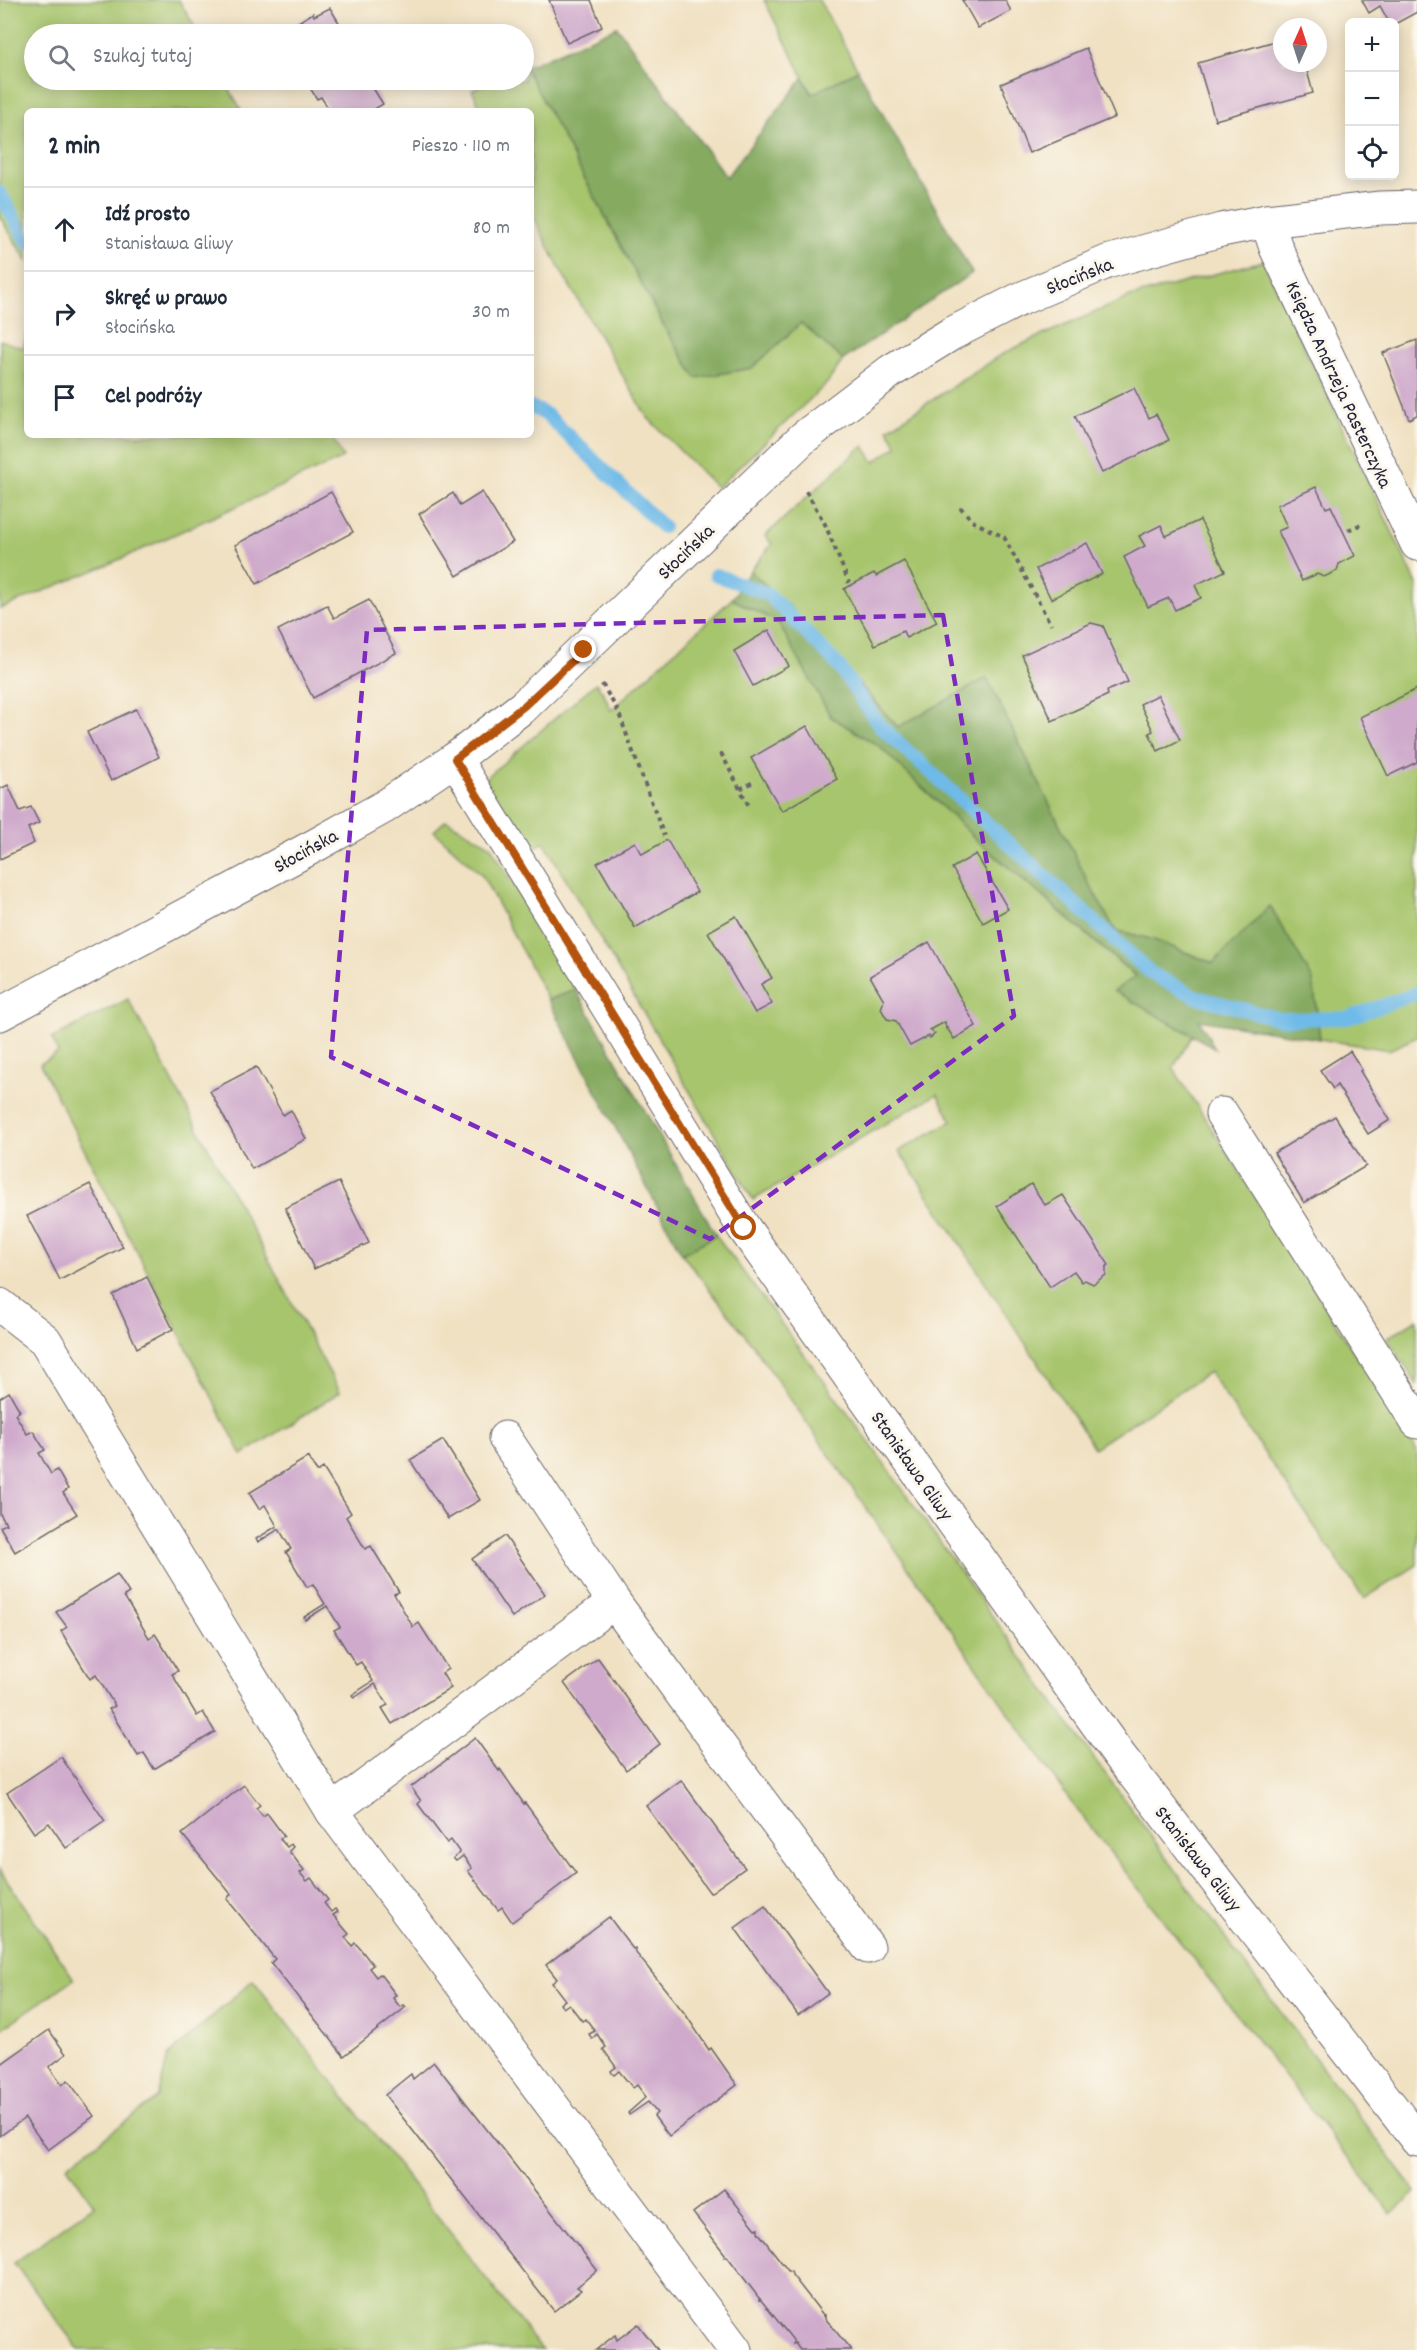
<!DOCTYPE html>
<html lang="pl">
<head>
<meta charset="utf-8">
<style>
	:root { --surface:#fff; --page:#f6f6f7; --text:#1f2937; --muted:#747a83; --line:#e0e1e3 }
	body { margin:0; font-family:Dekko,sans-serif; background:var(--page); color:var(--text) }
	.controls { position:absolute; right:18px; top:18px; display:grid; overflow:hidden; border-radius:9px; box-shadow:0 3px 15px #0003 }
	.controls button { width:54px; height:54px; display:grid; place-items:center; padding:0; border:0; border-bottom:2px solid var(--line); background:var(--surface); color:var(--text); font:30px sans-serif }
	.compass { position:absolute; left:1273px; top:18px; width:54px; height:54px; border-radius:50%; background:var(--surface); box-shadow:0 3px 15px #0003; rotate:3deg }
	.stop { position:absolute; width:18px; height:18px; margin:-14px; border:4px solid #b45309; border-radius:50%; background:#fff }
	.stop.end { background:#b45309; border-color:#fff; box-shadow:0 2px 6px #0008 }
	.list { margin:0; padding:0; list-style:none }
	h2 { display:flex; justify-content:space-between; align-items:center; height:78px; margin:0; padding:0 24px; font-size:26px }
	h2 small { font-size:20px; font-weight:400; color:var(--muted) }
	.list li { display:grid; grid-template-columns:39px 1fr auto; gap:18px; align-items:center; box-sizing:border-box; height:84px; padding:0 24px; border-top:2px solid var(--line) }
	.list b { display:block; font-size:22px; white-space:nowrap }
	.list p { margin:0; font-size:20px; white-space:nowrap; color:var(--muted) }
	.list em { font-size:20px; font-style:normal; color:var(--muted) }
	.icon { flex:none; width:33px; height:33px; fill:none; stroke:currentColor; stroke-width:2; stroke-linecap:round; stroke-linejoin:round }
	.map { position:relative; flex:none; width:1417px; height:2350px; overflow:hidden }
	.search { position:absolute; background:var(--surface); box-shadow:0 3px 15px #0003; left:24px; top:24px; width:510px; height:66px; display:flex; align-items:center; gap:15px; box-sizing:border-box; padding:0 21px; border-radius:33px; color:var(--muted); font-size:22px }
	.panel { position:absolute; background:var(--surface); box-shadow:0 3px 15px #0003; left:24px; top:108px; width:510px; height:330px; border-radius:9px }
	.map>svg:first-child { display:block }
</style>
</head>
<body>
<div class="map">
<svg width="1417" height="2350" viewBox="0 0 1417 2350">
	<rect width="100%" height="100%" fill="#fbf7ec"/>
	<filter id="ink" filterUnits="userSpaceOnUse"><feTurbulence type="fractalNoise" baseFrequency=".0167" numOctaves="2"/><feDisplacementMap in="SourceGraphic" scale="12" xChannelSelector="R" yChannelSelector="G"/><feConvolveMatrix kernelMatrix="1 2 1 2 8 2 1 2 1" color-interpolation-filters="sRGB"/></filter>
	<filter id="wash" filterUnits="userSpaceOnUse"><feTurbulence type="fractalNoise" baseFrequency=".008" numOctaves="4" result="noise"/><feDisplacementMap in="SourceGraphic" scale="24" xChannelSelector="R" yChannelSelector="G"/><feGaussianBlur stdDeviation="1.35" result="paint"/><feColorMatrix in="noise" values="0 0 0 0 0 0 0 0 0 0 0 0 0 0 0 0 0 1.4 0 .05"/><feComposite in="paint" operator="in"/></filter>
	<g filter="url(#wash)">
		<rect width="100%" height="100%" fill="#f0e1c2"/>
		<!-- green -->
		<g fill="#a7c56d" stroke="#647454" stroke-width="1.5">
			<polygon points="0,0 179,0 199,34 34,34 34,80 224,80 242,111 27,111 27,261 0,217"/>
			<polygon points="764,0 819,0 858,70 812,94"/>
			<polygon points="525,67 665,328 696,378 752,368 801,323 843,360 828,382 717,488 647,417 558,266 531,211 531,111 482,111 472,90 497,80 524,80"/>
			<polygon points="1263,261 1417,584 1417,1037 1389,1050 1320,1039 1313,980 1213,963 1154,940 1115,930 1087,880 987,679 898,728 789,606 750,571 772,544 765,536 857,451 864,446 874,462 897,446 888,429 999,356 1027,342 1130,297"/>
			<polygon points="27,333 27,435 331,435 343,458 107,565 0,609 0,340 23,348"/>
			<polygon points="732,599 778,622 831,717 879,746 979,842 1136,977 1114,991 1193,1035 1173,1068 1417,1451 1417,1565 1364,1599 1209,1372 1094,1448 899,1151 952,1121 937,1094 753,1200 544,842 532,850 485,787 487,777 596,683 604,694 611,710"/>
			<polygon points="446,820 490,845 576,990 548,1000 482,875 434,831"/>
			<polygon points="128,999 340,1392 242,1455 40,1064 58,1053 52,1038"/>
			<polygon points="716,1235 871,1445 1069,1724 1243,1962 1416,2192 1392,2214 1068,1798 752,1344 682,1254"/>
			<polygon points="1417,1319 1417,1385 1387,1338"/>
			<polygon points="0,1870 74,1979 0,2030"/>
			<polygon points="253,1980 542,2350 79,2350 14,2263 94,2205 67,2166 158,2097 168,2056"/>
		</g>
		<!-- forest -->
		<g fill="#85aa60" stroke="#54664e" stroke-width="1.5">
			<polygon points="617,27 726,177 803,78 812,94 858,70 972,273 843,360 801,323 752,368 696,378 665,328 525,67"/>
			<polygon points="750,571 789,606 898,727 987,678 1087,880 1115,930 1154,940 1213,963 1270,906 1313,980 1320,1039 1199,1020 1215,1048 1114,991 1136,976 979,842 879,746 831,717 778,622 732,599"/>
			<polygon points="576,990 716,1235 682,1254 548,1000"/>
		</g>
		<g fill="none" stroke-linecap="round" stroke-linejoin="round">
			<!-- stream -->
			<g stroke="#6ebae8" stroke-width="14">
				<polyline points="0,193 27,242"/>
				<polyline points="531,407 547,415 663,527"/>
				<polyline points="716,575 768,594 838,665 880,726 1152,974 1197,997 1280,1019 1348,1018 1417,993"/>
			</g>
		</g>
		<g id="blocks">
			<!-- building -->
			<g fill="#cfaacc">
				<polygon points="549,0 591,0 602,27 567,43"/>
				<polygon points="962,0 1005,0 1011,11 978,28"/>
				<polygon points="1362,0 1417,0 1417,12 1395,24 1389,22 1380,6 1369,13"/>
				<polygon points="330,8 346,34 285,34 294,29 292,26 313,13 314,16"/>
				<polygon points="1282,39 1282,63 1305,63 1313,93 1215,120 1198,63"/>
				<polygon points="1086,48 1115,117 1029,153 1001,84"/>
				<polygon points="305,80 368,80 383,104 371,111 330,111 321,97 317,99"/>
				<polygon points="1417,340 1417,415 1409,419 1383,353"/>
				<polygon points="1134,388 1149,418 1156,414 1169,440 1102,473 1075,416"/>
				<polygon points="1316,487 1326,508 1331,506 1355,556 1339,564 1337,571 1324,577 1317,574 1302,581 1278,531 1287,527 1277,505"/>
				<polygon points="331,492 353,532 257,584 235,545"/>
				<polygon points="482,492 513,542 457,576 419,514 453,493 460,506"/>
				<polygon points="1200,520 1225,571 1195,585 1201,598 1175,610 1169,598 1148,607 1124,557 1145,546 1139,536 1161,525 1166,536"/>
				<polygon points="1087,543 1102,574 1051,599 1036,569"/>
				<polygon points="904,561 937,622 906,638 903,631 875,645 844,589 874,573 876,576"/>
				<polygon points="369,600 396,653 313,698 278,630 327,605 334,618"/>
				<polygon points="1091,623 1103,626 1128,682 1107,691 1108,695 1052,721 1022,655"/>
				<polygon points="769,630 789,666 753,686 734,651"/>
				<polygon points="1417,689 1417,762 1388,776 1360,717"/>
				<polygon points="1158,695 1180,740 1158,751 1149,733 1153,731 1140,704"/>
				<polygon points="136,709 159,757 111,781 87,732"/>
				<polygon points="807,726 837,779 782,811 751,758"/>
				<polygon points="8,785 20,811 31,807 39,823 28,828 34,843 0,859 0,789"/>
				<polygon points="667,840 697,892 635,928 597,863 635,842 642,854"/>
				<polygon points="976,854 1008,909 983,923 952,868"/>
				<polygon points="736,916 772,978 761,984 772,1004 755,1013 708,932"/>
				<polygon points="929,942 976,1026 954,1039 947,1028 946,1029 945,1022 930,1030 935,1034 930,1038 929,1036 910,1046 896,1021 887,1019 881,1009 884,1000 870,976"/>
				<polygon points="1350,1051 1362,1070 1360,1071 1390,1120 1368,1134 1337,1085 1333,1089 1320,1070"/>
				<polygon points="256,1067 283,1115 291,1110 306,1139 252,1169 210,1091"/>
				<polygon points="1335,1116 1366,1166 1304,1203 1274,1153"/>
				<polygon points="339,1182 369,1243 314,1269 285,1208"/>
				<polygon points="90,1184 123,1247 60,1280 27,1216"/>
				<polygon points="1031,1184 1045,1205 1063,1195 1109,1265 1106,1267 1106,1275 1093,1284 1085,1280 1082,1282 1074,1271 1050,1287 997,1206"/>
				<polygon points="147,1277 173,1329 137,1348 113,1295"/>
				<polygon points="9,1392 20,1411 15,1414 27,1434 33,1431 45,1450 39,1453 51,1474 57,1470 68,1489 63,1493 77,1514 15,1552 0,1527 6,1524 0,1514 0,1398"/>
				<polygon points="443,1440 480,1500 448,1519 410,1460"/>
				<polygon points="308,1457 317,1472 323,1468 351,1513 346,1517 365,1549 371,1546 399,1592 394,1594 413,1627 419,1623 448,1669 442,1673 451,1688 392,1724 382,1708 388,1705 375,1684 354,1698 352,1695 373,1681 361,1662 356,1665 334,1630 340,1627 327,1606 305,1620 304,1617 325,1604 313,1584 307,1587 286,1552 291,1549 279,1529 258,1542 256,1539 277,1526 265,1505 259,1509 249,1493"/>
				<polygon points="505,1536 545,1594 512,1617 472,1559"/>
				<polygon points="117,1574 129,1593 124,1596 149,1638 155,1634 157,1637 178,1671 172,1674 197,1716 203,1712 215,1732 154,1769 144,1753 138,1756 125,1735 109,1709 115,1706 96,1675 90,1679 74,1653 61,1631 67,1627 56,1612"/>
				<polygon points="598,1658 660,1744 626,1770 564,1683"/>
				<polygon points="475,1738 499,1771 500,1769 524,1804 525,1803 528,1807 576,1873 512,1922 502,1907 498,1910 468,1871 472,1868 463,1856 456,1861 453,1858 460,1853 451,1840 447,1843 418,1804 421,1801 411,1787"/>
				<polygon points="61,1757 105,1821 66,1848 49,1823 34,1833 7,1793"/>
				<polygon points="681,1780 745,1868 710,1893 646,1806"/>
				<polygon points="244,1785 260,1805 256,1808 263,1816 267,1813 284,1836 280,1839 287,1847 291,1844 293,1847 289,1851 304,1870 300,1873 307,1881 311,1878 328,1900 324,1903 331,1912 335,1909 338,1912 333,1915 349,1934 345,1937 352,1946 355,1943 358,1946 373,1965 369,1968 376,1977 380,1974 396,1995 393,1998 400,2007 404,2005 406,2007 344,2056 271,1963 275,1959 227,1899 231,1894 182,1834"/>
				<polygon points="765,1906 828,1993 798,2015 735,1928"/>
				<polygon points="609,1917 633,1949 635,1948 636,1953 686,2015 709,2050 711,2048 737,2085 669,2136 654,2116 657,2113 648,2102 629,2115 628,2113 646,2097 637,2085 633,2088 619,2071 614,2075 612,2073 611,2071 616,2067 603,2049 606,2047 597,2034 592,2039 589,2034 595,2031 586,2019 582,2021 569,2004 563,2008 560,2004 565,2000 552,1983 557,1979 546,1965"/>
				<polygon points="49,2030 66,2054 49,2067 62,2085 68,2080 94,2116 48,2150 25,2118 0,2136 0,2065"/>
				<polygon points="434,2062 597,2270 577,2287 581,2290 554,2311 385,2095 411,2074 413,2079"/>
				<polygon points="724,2189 756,2229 758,2228 758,2232 789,2272 791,2271 792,2275 824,2316 825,2314 825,2318 851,2350 800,2350 795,2343 793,2344 793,2340 760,2299 759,2301 759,2298 727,2256 724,2257 725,2254 693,2213"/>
				<polygon points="638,2324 658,2350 596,2350 615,2335 617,2340"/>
			</g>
		</g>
	</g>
	<g filter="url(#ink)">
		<use href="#blocks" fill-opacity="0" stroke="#6a656a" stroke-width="1.5"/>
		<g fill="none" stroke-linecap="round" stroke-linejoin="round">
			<defs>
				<g id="minor">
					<polyline points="1267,221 1276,248 1417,544"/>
					<polyline points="455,759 744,1228 1119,1755 1417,2140"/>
					<polyline points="0,1014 316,845 384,807 455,759 524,706 803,438 891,371 951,334 1018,300 1107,262 1221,230 1267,221 1380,208 1417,207"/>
					<polyline points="1222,1114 1417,1422"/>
					<polyline points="0,1305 45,1340 332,1811 735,2350"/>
					<polyline points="505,1438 614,1602 868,1947"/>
					<polyline points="332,1811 614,1602"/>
				</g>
			</defs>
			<!-- minor casing -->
			<use href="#minor" stroke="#6a656a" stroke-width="35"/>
			<!-- path -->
			<g stroke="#6a656a" stroke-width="4" stroke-dasharray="4.5 4.5" stroke-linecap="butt">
				<polyline points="806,491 825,524 849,583"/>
				<polyline points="960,507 974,522 1004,537 1051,625"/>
				<polyline points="1348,530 1364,523"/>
				<polyline points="602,684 618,711 664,836"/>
				<polyline points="721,753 749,806"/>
				<polyline points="740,789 755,781"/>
			</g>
			<!-- minor -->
			<use href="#minor" stroke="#fff" stroke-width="33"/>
		</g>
	</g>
	<g fill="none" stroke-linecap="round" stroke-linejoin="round" filter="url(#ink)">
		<!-- route -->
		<polyline stroke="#b45309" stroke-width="8" points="584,650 524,706 455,759 744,1228"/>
	</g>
	<!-- marked area -->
	<path fill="none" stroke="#7b2cbf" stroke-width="4.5" stroke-dasharray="12 8" stroke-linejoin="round" d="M 943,615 L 1014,1016 L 710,1239 L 331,1057 L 367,630 Z"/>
	<g text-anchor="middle" stroke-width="6" stroke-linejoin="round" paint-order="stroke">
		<!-- street labels -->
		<g font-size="20" fill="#22223b" stroke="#fbf7ec">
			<text transform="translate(1079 275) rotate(-22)" y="7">Słocińska</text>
			<text transform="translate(1340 384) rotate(65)" y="7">Księdza Andrzeja Pasterczyka</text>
			<text transform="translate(685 551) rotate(-44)" y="7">Słocińska</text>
			<text transform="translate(305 850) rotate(-29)" y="7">Słocińska</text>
			<text transform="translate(913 1465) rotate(55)" y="7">Stanisława Gliwy</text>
			<text transform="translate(1199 1858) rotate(52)" y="7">Stanisława Gliwy</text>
		</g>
	</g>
</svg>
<div class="controls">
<button>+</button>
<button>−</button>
<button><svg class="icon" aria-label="locate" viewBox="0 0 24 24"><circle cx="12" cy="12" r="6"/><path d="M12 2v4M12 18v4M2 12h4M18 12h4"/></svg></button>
</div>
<svg class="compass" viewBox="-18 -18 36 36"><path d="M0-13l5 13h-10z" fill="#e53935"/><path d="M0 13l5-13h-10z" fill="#747a83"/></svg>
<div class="stop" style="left:744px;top:1228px"></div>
<div class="stop end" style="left:584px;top:650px"></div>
<div class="search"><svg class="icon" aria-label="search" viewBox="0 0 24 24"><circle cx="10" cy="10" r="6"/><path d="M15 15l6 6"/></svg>Szukaj tutaj</div>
<section class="panel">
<h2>2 min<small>Pieszo · 110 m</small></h2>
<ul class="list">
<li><svg class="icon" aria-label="ahead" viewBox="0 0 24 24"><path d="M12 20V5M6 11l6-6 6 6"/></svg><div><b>Idź prosto</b><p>Stanisława Gliwy</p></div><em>80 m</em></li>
<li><svg class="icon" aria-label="right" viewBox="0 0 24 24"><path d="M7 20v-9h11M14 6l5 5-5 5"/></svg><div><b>Skręć w prawo</b><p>Słocińska</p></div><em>30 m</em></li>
<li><svg class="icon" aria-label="arrive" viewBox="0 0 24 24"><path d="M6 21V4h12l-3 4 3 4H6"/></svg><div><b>Cel podróży</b></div></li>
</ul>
</section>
</div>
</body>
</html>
